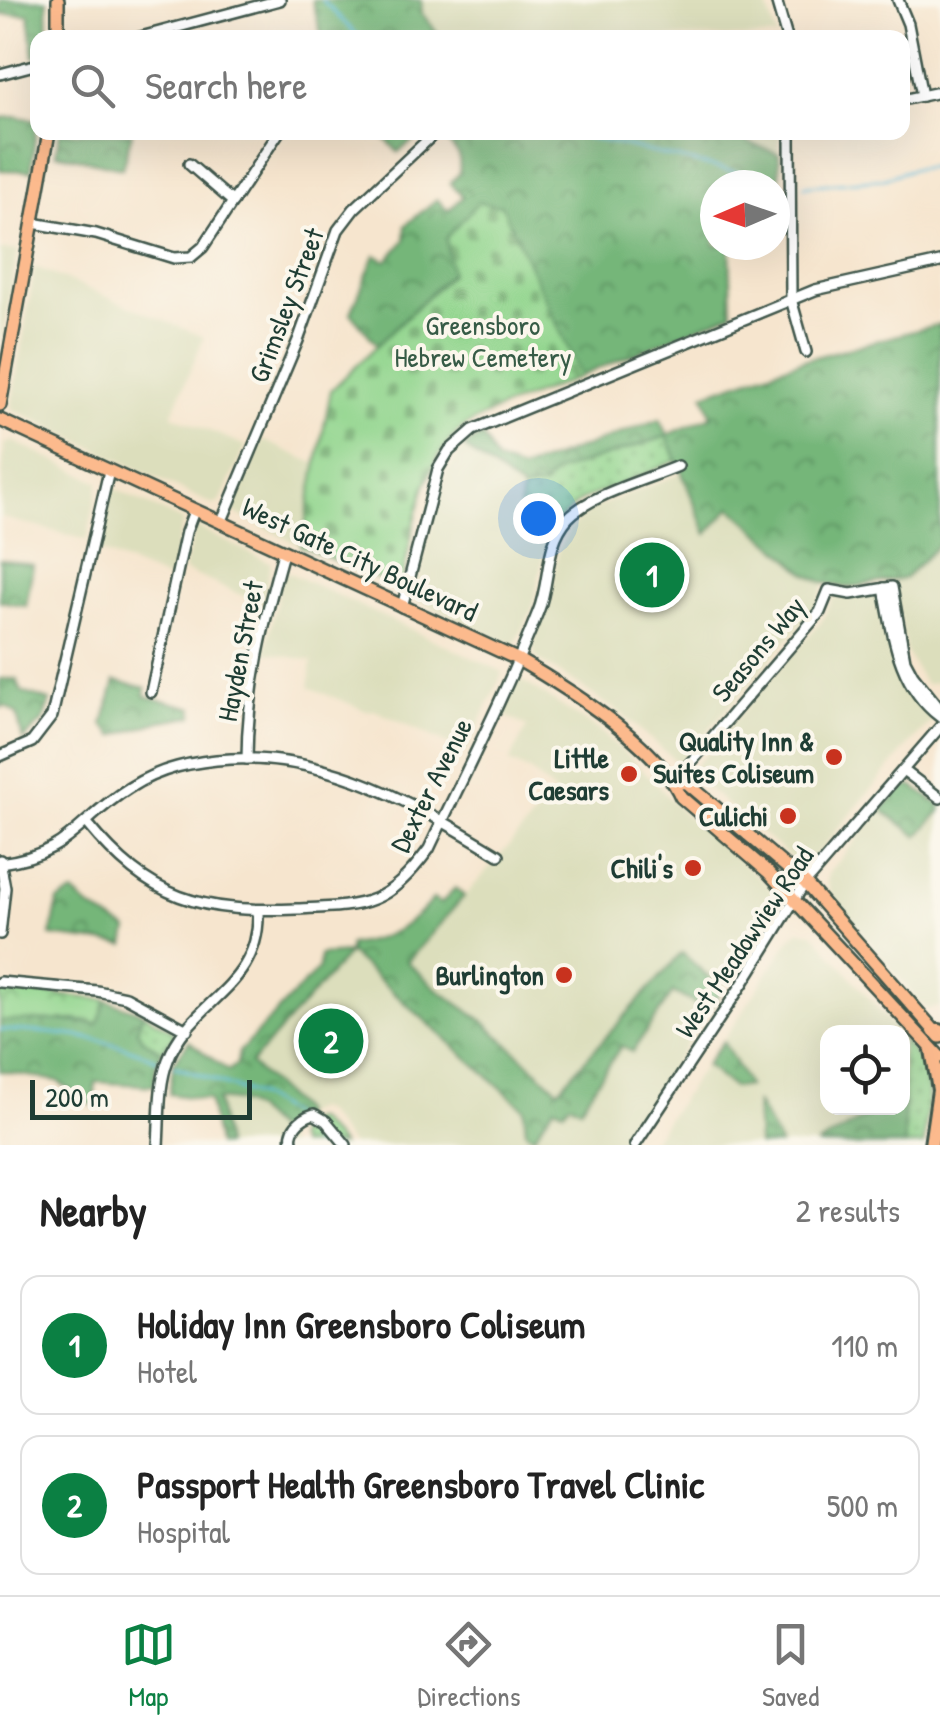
<!DOCTYPE html>
<html lang="en">
<head>
<meta charset="utf-8">
<style>
	:root { --surface:#fff; --page:#f2f2f2; --text:#222; --muted:#767676; --line:#e0e0e0; --accent:#0b8043 }
	body { margin:0; font-family:"Patrick Hand",sans-serif; background:var(--page); color:var(--text) }
	.controls { position:absolute; right:30px; bottom:30px; display:grid; overflow:hidden; border-radius:20px; box-shadow:0 10px 40px #0002 }
	.controls button { width:90px; height:90px; display:grid; place-items:center; padding:0; border:0; border-bottom:2px solid var(--line); background:var(--surface); color:var(--text); font:50px sans-serif }
	.compass { position:absolute; left:700px; top:170px; width:90px; height:90px; border-radius:50%; background:var(--surface); box-shadow:0 10px 40px #0002; rotate:268deg }
	.scale { position:absolute; left:30px; bottom:25px; width:222px; box-sizing:border-box; padding-left:10px; border:5px solid #1f3d34; border-top:0; font-size:28px; line-height:35px; white-space:nowrap; color:#1f3d34; -webkit-text-stroke:8px #fbf7ec; paint-order:stroke }
	.you { position:absolute; left:538px; top:518px; width:35px; height:35px; margin:-25px; border:8px solid #fff; border-radius:50%; background:#1a73e8; box-shadow:0 0 0 15px #1a73e833 }
	.badge { display:grid; place-items:center; width:65px; height:65px; border-radius:50%; background:var(--accent); color:#fff; font-size:32px; font-weight:700 }
	.pin { position:absolute; translate:-50% -50%; border:5px solid #fff; box-shadow:0 2px 10px #0006 }
	.list { margin:0; padding:0; list-style:none }
	h2 { display:flex; justify-content:space-between; align-items:center; height:130px; margin:0; padding:0 40px; font-size:42px }
	h2 small { font-size:32px; font-weight:400; color:var(--muted) }
	.list li { display:grid; grid-template-columns:65px 1fr auto; gap:30px; align-items:center; box-sizing:border-box; height:140px; margin:0 20px 20px; padding:0 20px; border:2px solid var(--line); border-radius:20px }
	.list b { display:block; font-size:38px; white-space:nowrap }
	.list p { margin:0; font-size:32px; white-space:nowrap; color:var(--muted) }
	.list em { font-size:32px; font-style:normal; color:var(--muted) }
	.icon { flex:none; width:55px; height:55px; fill:none; stroke:currentColor; stroke-width:2; stroke-linecap:round; stroke-linejoin:round }
	.map { position:relative; flex:none; width:940px; height:1145px; overflow:hidden }
	.search { position:absolute; background:var(--surface); box-shadow:0 10px 40px #0002; left:30px; right:30px; top:30px; height:110px; display:flex; align-items:center; gap:25px; box-sizing:border-box; padding:0 35px; border-radius:20px; color:var(--muted); font-size:38px }
	.sheet { height:450px; background:var(--surface) }
	nav { display:flex; justify-content:space-around; align-items:center; box-sizing:border-box; height:140px; border-top:2px solid var(--line); background:var(--surface); font-size:28px; color:var(--muted) }
	nav a { display:grid; justify-items:center; gap:5px }
	nav .on { color:var(--accent) }
	.map>svg:first-child { display:block }
</style>
</head>
<body>
<div class="map">
<svg width="940" height="1145" viewBox="0 0 940 1145">
	<defs>
		<pattern id="grass-dots" width="8" height="8" patternUnits="userSpaceOnUse" patternTransform="scale(2.5)"><rect width="8" height="8" fill="#92d58e"/><path d="M2 2h.1M6 6h.1" fill="none" stroke="#77ae75" stroke-width="1.8" stroke-linecap="round"/></pattern>
		<pattern id="forest-crowns" width="20" height="18" patternUnits="userSpaceOnUse" patternTransform="scale(2.5)"><rect width="20" height="18" fill="#75b679"/><path d="M2 6a3 3 0 1 1 6 0M12 15a3 3 0 1 1 6 0" fill="none" stroke="#5f9564"/></pattern>
		<pattern id="cemetery-stones" width="16" height="16" patternUnits="userSpaceOnUse" patternTransform="scale(2.5)"><rect width="16" height="16" fill="#92d58e"/><path d="M2 7V4a2 2 0 0 1 4 0v3zM10 15v-3a2 2 0 0 1 4 0v3z" fill="#77ae75"/></pattern>
		<pattern id="park-crowns" width="20" height="18" patternUnits="userSpaceOnUse" patternTransform="scale(2.5)"><rect width="20" height="18" fill="#92d58e"/><path d="M2 6a3 3 0 1 1 6 0M12 15a3 3 0 1 1 6 0" fill="none" stroke="#77ae75"/></pattern>
	</defs>
	<rect width="100%" height="100%" fill="#fbf7ec"/>
	<filter id="ink" filterUnits="userSpaceOnUse"><feTurbulence type="fractalNoise" baseFrequency=".01" numOctaves="2"/><feDisplacementMap in="SourceGraphic" scale="20" xChannelSelector="R" yChannelSelector="G"/><feConvolveMatrix kernelMatrix="1 2 1 2 8 2 1 2 1" color-interpolation-filters="sRGB"/></filter>
	<filter id="wash" filterUnits="userSpaceOnUse"><feTurbulence type="fractalNoise" baseFrequency=".0048" numOctaves="4" result="noise"/><feDisplacementMap in="SourceGraphic" scale="40" xChannelSelector="R" yChannelSelector="G"/><feGaussianBlur stdDeviation="2.25" result="paint"/><feColorMatrix in="noise" values="0 0 0 0 0 0 0 0 0 0 0 0 0 0 0 0 0 1.4 0 .05"/><feComposite in="paint" operator="in"/></filter>
	<g filter="url(#wash)">
		<rect width="100%" height="100%" fill="#f6e5ce"/>
		<!-- built -->
		<g fill="#dcdebc">
			<polygon points="421,0 765,0 777,37 578,38 572,33 556,38 441,37 422,14"/>
			<polygon points="738,133 779,133 779,154 746,142"/>
			<polygon points="0,250 18,250 0,347"/>
			<polygon points="35,267 204,337 172,415 246,446 220,502 213,505 11,408"/>
			<polygon points="263,440 316,464 301,546 233,512"/>
			<polygon points="13,441 99,482 87,540 0,517 4,444"/>
			<polygon points="464,447 522,490 520,517 533,510 558,521 545,549 532,610 514,645 419,601 415,595 446,473"/>
			<polygon points="682,473 707,534 731,507 807,574 825,583 815,608 679,764 621,713 535,657 533,645 550,602 558,550 571,527 594,508"/>
			<polygon points="111,487 183,521 169,580 96,550"/>
			<polygon points="196,527 271,563 262,604 183,570"/>
			<polygon points="938,542 940,682 925,685 906,652 893,581 912,572"/>
			<polygon points="287,572 503,672 466,752 374,710 367,711 309,687 312,661 265,652 283,574"/>
			<polygon points="876,595 883,601 896,665 913,694 934,719 906,748 809,864 797,863 691,775 691,771 820,623 833,598"/>
			<polygon points="521,680 599,730 646,773 680,810 770,887 777,904 722,989 690,959 632,1007 559,1090 483,1021 438,990 407,962 555,793 531,772 509,762 527,727 500,713 515,683"/>
			<polygon points="882,810 918,836 940,811 940,1007 926,1009 917,1000 830,892 827,881 828,874"/>
			<polygon points="800,930 813,932 898,1032 828,1032 828,1108 883,1108 816,1145 780,1145 757,1104 758,1145 649,1145 705,1065 733,1088 747,1086 723,1041 793,935"/>
			<polygon points="349,953 524,1108 526,1131 554,1106 569,1103 581,1108 621,1046 633,1052 674,992 708,1011 621,1145 351,1145 324,1112 316,1109 301,1115 298,1109 249,1065"/>
			<polygon points="236,1098 260,1115 289,1145 225,1145 216,1100"/>
		</g>
		<!-- grass -->
		<g fill="url(#grass-dots)" stroke="#588961" stroke-width="2.5">
			<polygon points="668,436 678,460 581,500 558,521 533,510 528,521 519,516 522,490 542,486 556,472"/>
			<polygon points="143,1013 173,1031 174,1036 162,1052 141,1038 137,1029"/>
			<path d="M 902,1037 C 940,1086 926,1087 924,1145 L 905,1145 Z"/>
			<path d="M 316,1120 L 341,1145 L 299,1145 L 296,1138 C 298,1127 305,1120 316,1120 Z"/>
		</g>
		<!-- forest -->
		<g fill="url(#forest-crowns)" stroke="#4a7a56" stroke-width="2.5">
			<polygon points="0,0 47,0 48,37 38,38 37,57 34,57 29,14 0,15"/>
			<polygon points="312,0 421,0 422,14 441,37 322,37"/>
			<polygon points="17,117 37,120 31,171 0,170 0,118"/>
			<polygon points="60,133 60,132 132,133 122,168 56,153"/>
			<polygon points="380,133 424,133 398,152"/>
			<polygon points="439,133 738,133 746,142 779,154 780,203 775,203 775,185 715,185 715,245 730,245 732,313 581,376 501,206 451,273 377,345 351,313 375,255 387,261 405,240 406,225 437,199 448,211 463,197 450,183 460,173 459,155"/>
			<polygon points="940,324 940,543 905,578 847,588 825,583 807,574 731,507 707,534 667,436 556,472 542,486 522,490 464,447 482,435 496,461 521,470 660,419 668,435 712,416 704,394 800,361"/>
			<polygon points="0,559 33,565 26,606 0,601"/>
			<polygon points="0,679 17,679 22,692 50,701 43,721 23,740 17,714 6,706 0,707"/>
			<polygon points="115,681 146,688 145,696 193,708 193,716 161,721 114,736 103,725"/>
			<polygon points="906,786 912,786 940,805 940,811 918,836 882,810 900,788"/>
			<path d="M 455,888 L 464,896 L 407,962 L 438,990 L 483,1021 L 558,1090 L 682,953 L 722,989 L 708,1011 L 673,992 L 632,1052 L 621,1046 L 580,1108 L 570,1103 L 564,1110 L 554,1106 L 534,1136 L 526,1131 L 524,1108 L 349,953 L 250,1064 L 299,1109 L 301,1115 L 282,1137 C 261,1116 249,1097 217,1100 L 225,1145 L 217,1145 L 209,1100 L 169,1094 L 174,1062 L 189,1041 L 228,1071 L 237,1064 L 239,1052 L 319,968 L 320,955 L 349,953 L 349,945 C 386,940 409,927 433,899 L 441,904 Z"/>
			<polygon points="73,893 89,907 128,930 125,945 51,936 58,901"/>
			<polygon points="5,989 43,1019 98,1024 106,1000 143,1013 137,1029 141,1038 162,1052 156,1066 154,1086 96,1082 94,1106 57,1081 0,1071 0,992"/>
			<polygon points="723,1041 748,1086 733,1088 705,1065"/>
			<polygon points="903,1096 905,1145 816,1145 883,1108 902,1108"/>
			<polygon points="756,1102 780,1145 758,1145"/>
		</g>
		<!-- cemetery -->
		<path fill="url(#cemetery-stones)" stroke="#588961" stroke-width="2.5" d="M 478,202 L 502,206 L 581,376 C 548,391 494,408 466,426 C 420,457 413,537 400,588 L 301,546 L 331,390 L 451,274 L 446,238 Z"/>
		<!-- park -->
		<polygon fill="url(#park-crowns)" stroke="#588961" stroke-width="2.5" points="5,989 106,1000 98,1024 76,1020 0,1021 0,992"/>
		<g fill="none" stroke-linecap="round" stroke-linejoin="round">
			<!-- stream -->
			<g stroke="#60bede" stroke-width="2.5">
				<polyline points="322,0 360,38"/>
				<polyline points="566,132 774,181"/>
				<polyline points="804,186 882,179 912,169 940,166"/>
				<path d="M 0,1030 C 56,1032 106,1036 157,1060"/>
				<polyline points="174,1066 261,1097 290,1115"/>
				<polyline points="305,1130 315,1145"/>
			</g>
		</g>
	</g>
	<g filter="url(#ink)">
		<g fill="none" stroke-linecap="round" stroke-linejoin="round">
			<defs>
				<g id="minor">
					<polyline points="776,0 787,38"/>
					<polyline points="898,0 908,24 922,96"/>
					<polyline points="137,38 280,0"/>
					<polyline points="0,74 38,64"/>
					<polyline points="902,100 940,92"/>
					<polyline points="790,132 791,299 806,352"/>
					<polyline points="189,164 233,202"/>
					<polyline points="33,223 96,234 174,258 191,257 203,247 279,132"/>
					<polyline points="221,523 299,338 338,230 354,209 436,132"/>
					<path d="M 884,588 C 893,636 898,685 940,717"/>
					<polyline points="402,607 438,469 449,451 473,430 815,290 940,262"/>
					<polyline points="151,692 186,532 194,511"/>
					<polyline points="0,756 32,742 52,716 109,471"/>
					<path d="M 247,759 C 247,689 264,620 283,553"/>
					<polyline points="903,770 940,798"/>
					<polyline points="674,782 820,612 829,590 851,594 892,587 905,660 913,675 940,709"/>
					<path d="M 87,823 C 150,900 201,913 297,909 C 365,906 386,907 429,849 C 466,771 506,693 538,612 C 551,581 544,545 568,518 C 589,495 648,479 678,466"/>
					<path d="M 0,863 C 71,854 76,821 129,788 C 160,768 194,761 231,759 C 332,755 415,804 499,855"/>
					<polyline points="0,934 5,888 0,860"/>
					<polyline points="0,982 97,991 126,997 187,1030"/>
					<path d="M 158,1145 C 160,1118 158,1085 168,1060 C 190,1000 261,989 258,911"/>
					<path d="M 293,1145 C 287,1130 300,1118 314,1114 L 326,1121 L 346,1145"/>
					<polyline points="635,1145 743,983 805,883 940,727"/>
				</g>
				<g id="major">
					<polyline points="58,0 58,38"/>
					<polyline points="0,405 49,132"/>
					<path d="M 0,420 L 517,659 C 567,688 658,745 681,797 L 768,872 L 940,1057"/>
					<polyline points="674,782 687,783 805,883 940,1037"/>
				</g>
				<g id="highway">
					<polyline points="934,1031 940,1031"/>
					<polyline points="931,1145 939,1090 932,1050"/>
				</g>
			</defs>
			<!-- minor casing -->
			<use href="#minor" stroke="#3f564b" stroke-width="14"/>
			<!-- major casing -->
			<use href="#major" stroke="#3f564b" stroke-width="16"/>
			<!-- highway casing -->
			<use href="#highway" stroke="#3f564b" stroke-width="18"/>
			<!-- minor -->
			<use href="#minor" stroke="#fff" stroke-width="9"/>
			<!-- major -->
			<use href="#major" stroke="#fcba8d" stroke-width="11"/>
			<!-- highway -->
			<use href="#highway" stroke="#fcba8d" stroke-width="12"/>
		</g>
	</g>
	<!-- markers -->
	<g fill="#c8321e" stroke="#fbf7ec" stroke-width="4">
		<circle cx="834" cy="757" r="10"/>
		<circle cx="629" cy="774" r="10"/>
		<circle cx="788" cy="816" r="10"/>
		<circle cx="693" cy="868" r="10"/>
		<circle cx="564" cy="975" r="10"/>
	</g>
	<g text-anchor="middle" stroke-width="8" stroke-linejoin="round" paint-order="stroke">
		<!-- street labels -->
		<g font-size="28" fill="#1f3d34" stroke="#fbf7ec">
			<text transform="translate(286 305) rotate(-69)" y="10">Grimsley Street</text>
			<text transform="translate(360 559) rotate(25)" y="10">West Gate City Boulevard</text>
			<text transform="translate(758 649) rotate(-50)" y="10">Seasons Way</text>
			<text transform="translate(240 651) rotate(-79)" y="10">Hayden Street</text>
			<text transform="translate(431 785) rotate(-63)" y="10">Dexter Avenue</text>
			<text transform="translate(744 942) rotate(-56)" y="10">West Meadowview Road</text>
		</g>
		<!-- park labels -->
		<g font-size="28" fill="#365b46" stroke="#fbf7ec">
			<text x="483" y="335">Greensboro<tspan x="483" dy="32">Hebrew Cemetery</tspan></text>
		</g>
		<!-- poi labels -->
		<g font-size="28" font-weight="bold" fill="#1f3d34" stroke="#fbf7ec" text-anchor="end">
			<text x="814" y="751">Quality Inn &amp;<tspan x="814" dy="32">Suites Coliseum</tspan></text>
			<text x="609" y="768">Little<tspan x="609" dy="32">Caesars</tspan></text>
			<text x="768" y="826">Culichi</text>
			<text x="673" y="878">Chili's</text>
			<text x="544" y="985">Burlington</text>
		</g>
	</g>
</svg>
<div class="controls">
<button><svg class="icon" aria-label="locate" viewBox="0 0 24 24"><circle cx="12" cy="12" r="6"/><path d="M12 2v4M12 18v4M2 12h4M18 12h4"/></svg></button>
</div>
<svg class="compass" viewBox="-18 -18 36 36"><path d="M0-13l5 13h-10z" fill="#e53935"/><path d="M0 13l5-13h-10z" fill="#767676"/></svg>
<div class="scale">200 m</div>
<div class="you"></div>
<div class="pin badge" style="left:652px;top:575px">1</div>
<div class="pin badge" style="left:331px;top:1041px">2</div>
<div class="search"><svg class="icon" aria-label="search" viewBox="0 0 24 24"><circle cx="10" cy="10" r="6"/><path d="M15 15l6 6"/></svg>Search here</div>
</div>
<section class="sheet">
<h2>Nearby<small>2 results</small></h2>
<ul class="list">
<li><span class="badge">1</span><div><b>Holiday Inn Greensboro Coliseum</b><p>Hotel</p></div><em>110 m</em></li>
<li><span class="badge">2</span><div><b>Passport Health Greensboro Travel Clinic</b><p>Hospital</p></div><em>500 m</em></li>
</ul>
</section>
<nav>
<a class="on"><svg class="icon" aria-label="map" viewBox="0 0 24 24"><path d="M3 6l6-2 6 2 6-2v14l-6 2-6-2-6 2zM9 4v14M15 6v14"/></svg>Map</a>
<a><svg class="icon" aria-label="directions" viewBox="0 0 24 24"><path d="M12 3l9 9-9 9-9-9zM9 14v-3h6M13 9l2 2-2 2"/></svg>Directions</a>
<a><svg class="icon" aria-label="saved" viewBox="0 0 24 24"><path d="M7 4h10v16l-5-4-5 4z"/></svg>Saved</a>
</nav>
</body>
</html>
